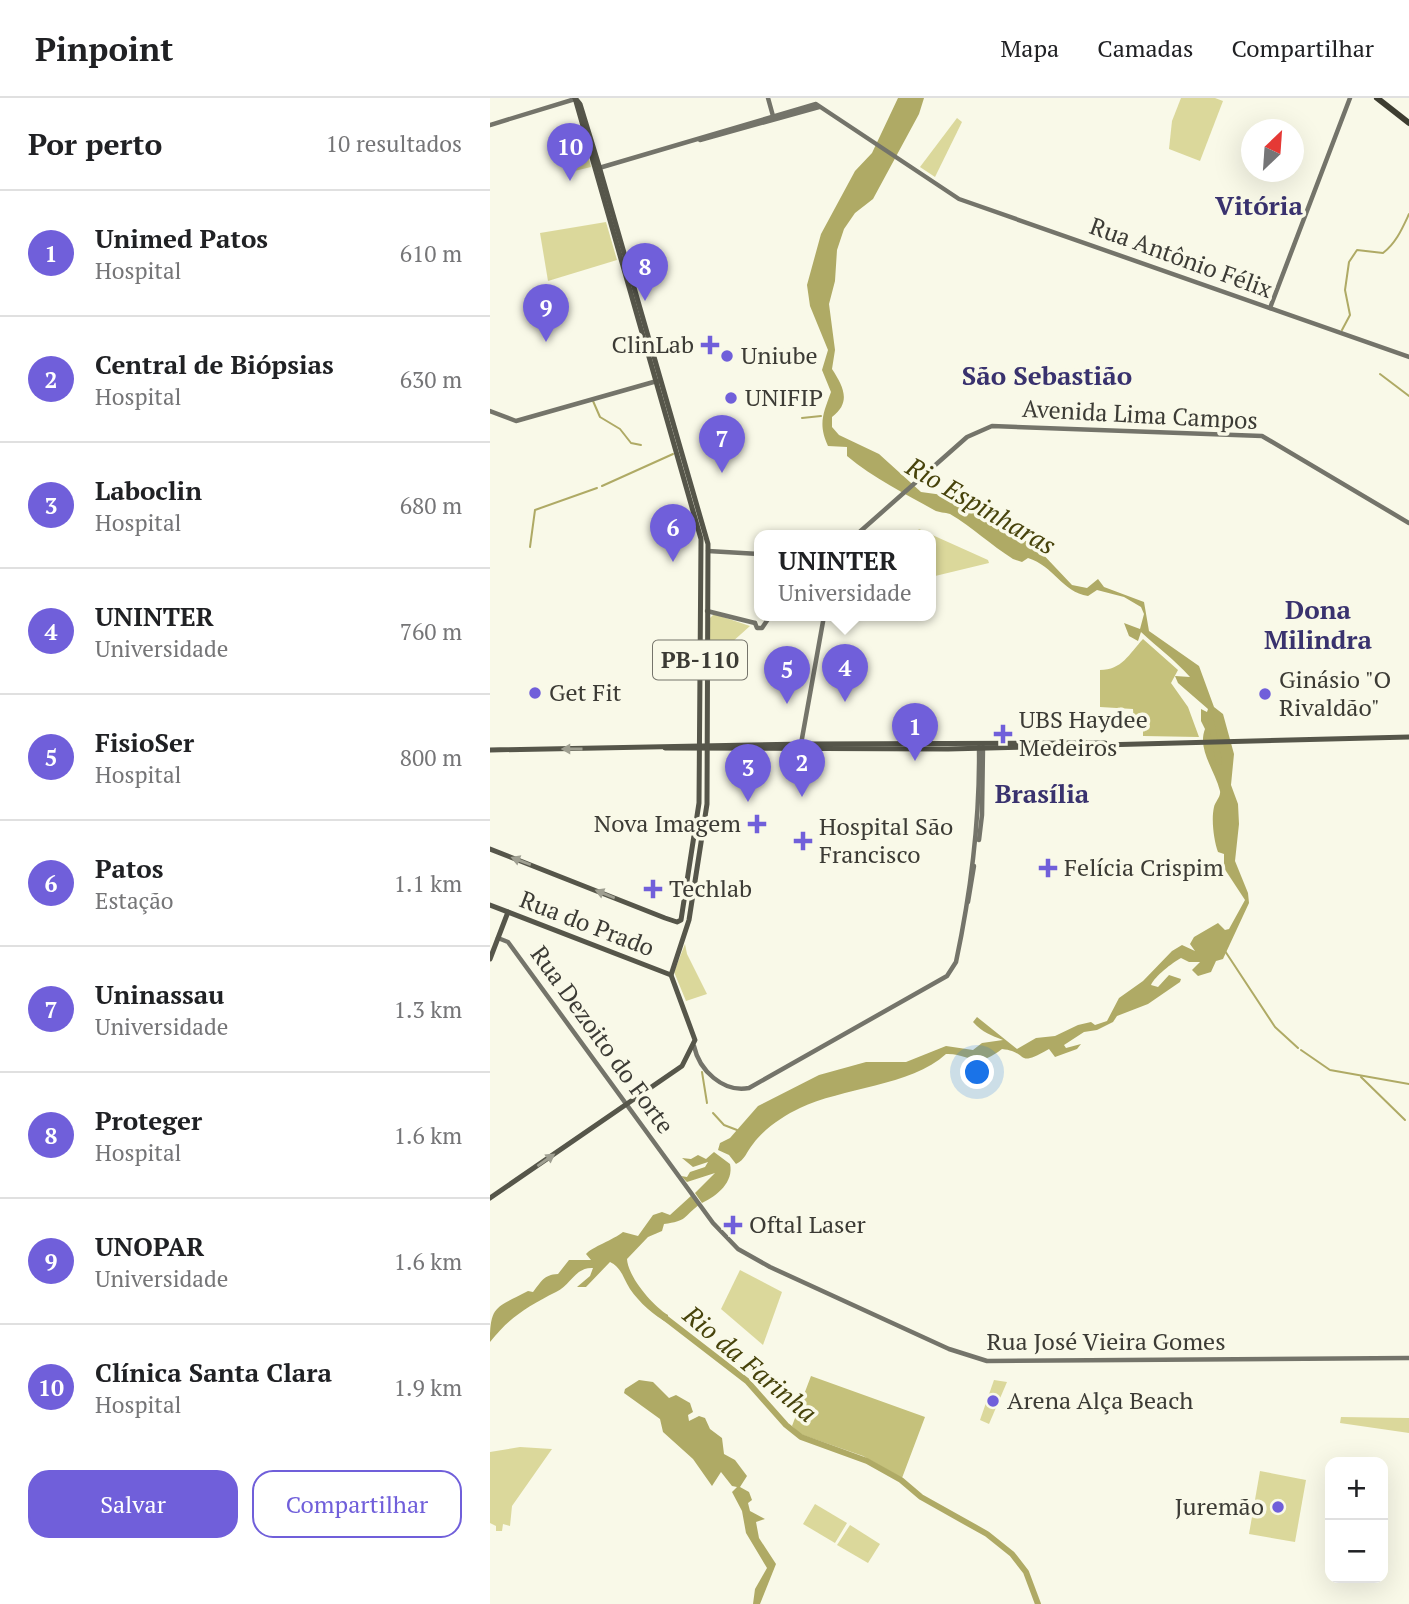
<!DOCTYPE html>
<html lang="pt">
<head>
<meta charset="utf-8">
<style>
	:root { --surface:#fff; --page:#f2f2f2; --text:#202124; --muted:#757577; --line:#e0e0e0; --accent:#705fda }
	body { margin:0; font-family:"PT Serif",serif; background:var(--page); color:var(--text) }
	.controls { position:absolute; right:21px; bottom:21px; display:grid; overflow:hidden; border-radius:14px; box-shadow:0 7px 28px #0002 }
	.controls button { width:63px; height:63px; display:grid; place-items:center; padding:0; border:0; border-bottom:2px solid var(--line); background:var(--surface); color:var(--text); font:35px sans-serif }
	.compass { position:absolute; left:751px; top:21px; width:63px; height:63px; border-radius:50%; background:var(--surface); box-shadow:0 7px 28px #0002; rotate:25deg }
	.you { position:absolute; left:488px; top:975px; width:24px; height:24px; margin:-18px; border:5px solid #fff; border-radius:50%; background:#1a73e8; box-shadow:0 0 0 10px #1a73e833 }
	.badge { display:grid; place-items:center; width:46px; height:46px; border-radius:50%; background:var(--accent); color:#fff; font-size:23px; font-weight:700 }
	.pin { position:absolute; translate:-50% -58px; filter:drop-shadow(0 2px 4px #0008) }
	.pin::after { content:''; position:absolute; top:37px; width:24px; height:21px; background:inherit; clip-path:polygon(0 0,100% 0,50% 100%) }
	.popup { position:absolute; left:264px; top:432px; width:182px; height:91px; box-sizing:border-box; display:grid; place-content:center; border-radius:14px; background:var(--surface); filter:drop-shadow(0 2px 5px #0005); font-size:23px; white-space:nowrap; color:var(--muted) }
	.popup b { font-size:26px; color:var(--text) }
	.popup::after { content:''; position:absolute; left:50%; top:100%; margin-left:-14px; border:14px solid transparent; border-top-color:var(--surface) }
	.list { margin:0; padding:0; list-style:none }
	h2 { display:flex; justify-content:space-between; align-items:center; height:91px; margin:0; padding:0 28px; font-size:30px }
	h2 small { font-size:23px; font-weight:400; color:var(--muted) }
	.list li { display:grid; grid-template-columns:46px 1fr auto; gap:21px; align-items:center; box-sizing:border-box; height:126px; padding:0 28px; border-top:2px solid var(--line) }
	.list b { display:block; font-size:26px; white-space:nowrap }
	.list p { margin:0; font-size:23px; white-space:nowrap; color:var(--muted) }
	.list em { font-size:23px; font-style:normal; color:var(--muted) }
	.actions { display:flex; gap:14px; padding:21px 28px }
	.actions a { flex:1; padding:16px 0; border:2px solid var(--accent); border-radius:21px; text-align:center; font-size:24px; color:var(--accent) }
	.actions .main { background:var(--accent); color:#fff }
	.map { position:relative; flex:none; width:919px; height:1506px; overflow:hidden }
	header { display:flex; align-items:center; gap:42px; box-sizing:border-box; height:98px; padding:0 35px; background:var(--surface); border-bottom:2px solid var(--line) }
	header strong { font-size:33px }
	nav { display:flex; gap:38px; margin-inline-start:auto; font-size:24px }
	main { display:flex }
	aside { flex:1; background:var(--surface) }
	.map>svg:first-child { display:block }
</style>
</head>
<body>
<header>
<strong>Pinpoint</strong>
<nav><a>Mapa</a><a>Camadas</a><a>Compartilhar</a></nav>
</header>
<main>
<aside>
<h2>Por perto<small>10 resultados</small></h2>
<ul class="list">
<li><span class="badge">1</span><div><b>Unimed Patos</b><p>Hospital</p></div><em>610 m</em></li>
<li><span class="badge">2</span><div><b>Central de Biópsias</b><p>Hospital</p></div><em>630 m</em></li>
<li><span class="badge">3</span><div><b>Laboclin</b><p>Hospital</p></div><em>680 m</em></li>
<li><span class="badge">4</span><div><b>UNINTER</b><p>Universidade</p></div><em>760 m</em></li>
<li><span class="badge">5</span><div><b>FisioSer</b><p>Hospital</p></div><em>800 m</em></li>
<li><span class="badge">6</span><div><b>Patos</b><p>Estação</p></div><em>1.1 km</em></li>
<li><span class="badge">7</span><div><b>Uninassau</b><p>Universidade</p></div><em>1.3 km</em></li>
<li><span class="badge">8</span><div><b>Proteger</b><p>Hospital</p></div><em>1.6 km</em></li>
<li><span class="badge">9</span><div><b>UNOPAR</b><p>Universidade</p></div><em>1.6 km</em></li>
<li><span class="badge">10</span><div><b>Clínica Santa Clara</b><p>Hospital</p></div><em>1.9 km</em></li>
</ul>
<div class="actions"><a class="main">Salvar</a><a>Compartilhar</a></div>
</aside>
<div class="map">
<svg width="919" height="1506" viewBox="0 0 919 1506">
	<rect width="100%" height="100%" fill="#f9f9e8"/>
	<!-- green -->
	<g fill="#dbd89b">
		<polygon points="691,0 725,0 733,3 710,63 679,51 682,23"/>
		<polygon points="467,20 472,24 445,79 430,69"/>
		<polygon points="93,39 101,69 76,75 67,46"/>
		<polygon points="116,124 127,162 58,183 50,135"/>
		<polygon points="429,431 498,462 499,465 441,479 441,438 424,438"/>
		<polygon points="224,516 260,528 222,562 220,560 220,520"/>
		<polygon points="195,846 197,856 217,896 196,903 184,874"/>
		<polygon points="250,1172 292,1194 273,1247 231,1211"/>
		<polygon points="504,1282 517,1284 499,1326 490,1322"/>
		<polygon points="851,1319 919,1320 919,1335 850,1325"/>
		<polygon points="30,1349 62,1351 22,1408 20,1428 13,1426 12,1433 6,1433 6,1428 0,1425 0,1354"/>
		<polygon points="770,1373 816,1382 805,1444 759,1436"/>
		<polygon points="325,1406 357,1425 345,1445 313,1426"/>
		<polygon points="360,1427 390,1446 378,1465 347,1447"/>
	</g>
	<!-- forest -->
	<g fill="#c5c17b">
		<path d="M 653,541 L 688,572 L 681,585 L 698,609 L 709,639 L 653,638 L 653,629 L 644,627 L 643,611 L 610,609 L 610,572 C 632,572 639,556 653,541 Z"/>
		<polygon points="321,1278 435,1319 412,1380 373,1358 310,1336 302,1328"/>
	</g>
	<!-- water -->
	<g fill="#afaa65">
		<path d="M 408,0 L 434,0 L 429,16 L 383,101 L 365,115 L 354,131 L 347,152 L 345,183 L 339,206 L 345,252 L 342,271 C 353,288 362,304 342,319 L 342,329 L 349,337 L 389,356 L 431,394 L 460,398 L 503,422 L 547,450 L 582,487 L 597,490 L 608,481 L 614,489 L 654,504 L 659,533 L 709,568 L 724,609 L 733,616 L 744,656 L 741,687 L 748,706 L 749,726 L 745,763 L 758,795 L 759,805 L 733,861 L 726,863 L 721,874 L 708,878 L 702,872 L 710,864 L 699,864 L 691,860 C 682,865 665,878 661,887 L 668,889 L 679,877 L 691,881 L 690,884 L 658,906 L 627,918 L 623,924 L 607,932 L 594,934 L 574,947 L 576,950 L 591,946 L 587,951 L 565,959 L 559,951 C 524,971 541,954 512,951 C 483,973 481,955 456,956 C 421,988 351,990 310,1010 C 293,1018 274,1031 263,1046 C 257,1053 255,1062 246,1066 L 239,1057 L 228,1052 L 230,1045 L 240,1040 L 268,1008 L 329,977 L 376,964 L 416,964 L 456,948 L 483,952 L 492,945 L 513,942 C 501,937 493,935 483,924 L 487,919 L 527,951 L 546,940 L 565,938 L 588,927 L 601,924 L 605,927 L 617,923 L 629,900 L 653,883 L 682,853 L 692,847 L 705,853 L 700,846 L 704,839 L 728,825 L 735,832 L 739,831 L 755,802 L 734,770 L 734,756 L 728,754 C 724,743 721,722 724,709 C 725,704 731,699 730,693 C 725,672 707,652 715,631 L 711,623 L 711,611 L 717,614 L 718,611 L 688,585 L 685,578 L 700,579 C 684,561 668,550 651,534 L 648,543 L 639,538 L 634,525 L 650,531 L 654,516 L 651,509 L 634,499 L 607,492 L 598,498 C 572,494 564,468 538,460 L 532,464 L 523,461 C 501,447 482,429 460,416 C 455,414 449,415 444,412 C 416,396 383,380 357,358 L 357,349 L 338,348 C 328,326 333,316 341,294 L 332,272 L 338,252 L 320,208 L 317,187 L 331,136 L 365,73 L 382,55 Z"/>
		<path d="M 224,1054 L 240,1066 C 244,1084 227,1098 212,1105 L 205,1095 L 225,1075 L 197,1084 L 191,1078 L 197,1079 L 200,1074 L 215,1069 L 218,1064 L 203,1069 L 192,1060 L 201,1061 L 208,1057 L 216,1061 Z"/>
		<path d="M 202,1097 L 210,1106 C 192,1120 197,1123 174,1126 L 172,1133 L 158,1139 L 137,1161 C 138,1179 163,1208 178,1217 L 178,1225 C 164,1218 149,1204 140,1191 C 133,1180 132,1170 120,1164 L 96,1189 L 87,1189 L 100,1178 L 103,1170 C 85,1169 81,1187 66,1194 C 38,1208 20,1219 0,1244 C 0,1207 6,1210 38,1193 L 43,1194 C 52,1183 53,1177 68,1176 L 79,1162 L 101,1162 L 96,1156 C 102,1149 123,1142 133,1134 L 148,1138 L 163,1117 L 172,1114 L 180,1117 Z"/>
		<polygon points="149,1282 163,1284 179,1300 186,1297 200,1305 203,1314 198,1317 199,1323 209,1318 215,1320 220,1331 232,1340 234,1356 245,1362 257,1378 250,1389 259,1394 262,1402 258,1405 260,1413 275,1421 266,1424 269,1440 286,1466 270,1506 263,1506 265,1491 277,1470 256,1435 252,1413 242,1394 247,1389 242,1388 231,1374 222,1388 203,1361 173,1334 170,1321 134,1295 135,1291"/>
	</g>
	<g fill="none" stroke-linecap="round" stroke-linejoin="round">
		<!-- stream -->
		<g stroke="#afaa65" stroke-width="2">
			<path d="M 852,232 L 860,217 L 855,192 L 859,164 L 867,152 L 893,155 C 906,145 912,131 919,116"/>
			<polyline points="890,276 919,298"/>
			<polyline points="103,303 110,319 130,331 141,345 151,347"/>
			<polyline points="312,320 331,318"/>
			<polyline points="112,388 183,356"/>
			<polyline points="40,449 45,412 107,390"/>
			<polyline points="735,853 785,929 808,950"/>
			<polyline points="811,952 840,972 919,986"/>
			<polyline points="212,974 217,1005"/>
			<polyline points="871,979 915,1022"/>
			<polyline points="223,1015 234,1027 247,1032"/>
		</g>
		<!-- river -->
		<g stroke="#afaa65" stroke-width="6">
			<polyline points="721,623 729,664"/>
			<polyline points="174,1219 257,1283 296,1327 311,1339 377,1363 411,1382 431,1399 497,1436 522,1456 536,1474 548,1506"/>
		</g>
		<!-- secondary -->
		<g stroke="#74746a" stroke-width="4.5">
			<polyline points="278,0 283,18"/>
			<polyline points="0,27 85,1"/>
			<polyline points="210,42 329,9"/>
			<polyline points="109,70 326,6 469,101 919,259"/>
			<polyline points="780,210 860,0"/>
			<polyline points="0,313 26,323 167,283"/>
			<polyline points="365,438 477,339 502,328 772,338 919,425"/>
			<polyline points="218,453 269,456"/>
			<polyline points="217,513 265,525"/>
			<polyline points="265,525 267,530 272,530 280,518"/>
			<polyline points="311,646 334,518"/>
			<polyline points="489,742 492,717 493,649"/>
			<polyline points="478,804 484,768"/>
			<polyline points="8,840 18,844 223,1125 248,1151 280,1169 459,1251 497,1263 919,1260"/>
			<path d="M 204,948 C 209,972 233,995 259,990 L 457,878 L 466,864 C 481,793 490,721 489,649"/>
		</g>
		<!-- primary -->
		<g stroke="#56564a" stroke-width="5">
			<polyline points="175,650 458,651 919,639"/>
			<polyline points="0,652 316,646 615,645"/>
			<polyline points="0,751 175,820 187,824 191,822 209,705 211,441 85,0"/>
			<polyline points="0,807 181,877"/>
			<polyline points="0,861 18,814"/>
			<polyline points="0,1100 192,968 205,942 181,877 199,822 217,706 218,446 109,68 90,6 85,0"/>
		</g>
		<!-- highway -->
		<polyline stroke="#3d3d30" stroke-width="6" points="887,0 919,25"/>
	</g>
	<!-- one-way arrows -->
	<defs><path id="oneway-solid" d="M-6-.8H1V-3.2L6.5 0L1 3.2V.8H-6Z" transform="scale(1.75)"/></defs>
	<g fill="#9f9f91">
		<use href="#oneway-solid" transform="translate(82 651) rotate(-180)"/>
		<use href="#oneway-solid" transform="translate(31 763) rotate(-159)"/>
		<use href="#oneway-solid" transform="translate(115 796) rotate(-158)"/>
		<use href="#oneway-solid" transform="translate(56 1062) rotate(-35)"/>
	</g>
	<!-- markers -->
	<g fill="#705fda" stroke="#f9f9e8" stroke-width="2.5">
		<path d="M216.5 236.5h7v7h7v7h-7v7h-7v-7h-7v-7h7z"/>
		<circle cx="237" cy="258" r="7"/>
		<circle cx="241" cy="300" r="7"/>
		<circle cx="45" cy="595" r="7"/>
		<circle cx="775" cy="596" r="7"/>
		<path d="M509.5 625.5h7v7h7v7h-7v7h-7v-7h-7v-7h7z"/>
		<path d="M263.5 715.5h7v7h7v7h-7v7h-7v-7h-7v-7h7z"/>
		<path d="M309.5 732.5h7v7h7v7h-7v7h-7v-7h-7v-7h7z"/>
		<path d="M554.5 759.5h7v7h7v7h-7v7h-7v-7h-7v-7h7z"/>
		<path d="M159.5 780.5h7v7h7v7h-7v7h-7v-7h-7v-7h7z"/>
		<path d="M239.5 1116.5h7v7h7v7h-7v7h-7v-7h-7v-7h7z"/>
		<circle cx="503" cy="1303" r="7"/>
		<circle cx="788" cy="1409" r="7"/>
	</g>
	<g text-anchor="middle" stroke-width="7" stroke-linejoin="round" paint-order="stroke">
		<!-- shield labels -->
		<rect fill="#f9f9e8" stroke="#75746b" stroke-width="2" x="163" y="542.5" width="94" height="39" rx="5"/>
		<g font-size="23" font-weight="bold" fill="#3c3b35">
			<text x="210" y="570">PB-110</text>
		</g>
		<!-- street labels -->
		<g font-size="24" fill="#3c3b35" stroke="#f9f9e8">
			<text transform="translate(691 160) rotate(20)" y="8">Rua Antônio Félix</text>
			<text transform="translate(650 317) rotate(3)" y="8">Avenida Lima Campos</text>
			<text transform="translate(97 826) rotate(21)" y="8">Rua do Prado</text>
			<text transform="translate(112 942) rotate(54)" y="8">Rua Dezoito do Forte</text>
			<text x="616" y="1252">Rua José Vieira Gomes</text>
		</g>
		<!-- poi labels -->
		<g font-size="24" fill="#3c3b35" stroke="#f9f9e8" text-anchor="start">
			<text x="204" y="255" text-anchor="end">ClinLab</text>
			<text x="251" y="266">Uniube</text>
			<text x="255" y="308">UNIFIP</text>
			<text x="789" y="590">Ginásio "O<tspan x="789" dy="28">Rivaldão"</tspan></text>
			<text x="59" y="603">Get Fit</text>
			<text x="529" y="630">UBS Haydee<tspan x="529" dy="28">Medeiros</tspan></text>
			<text x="251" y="734" text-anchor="end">Nova Imagem</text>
			<text x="329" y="737">Hospital São<tspan x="329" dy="28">Francisco</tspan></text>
			<text x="574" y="778">Felícia Crispim</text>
			<text x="179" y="799">Techlab</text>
			<text x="259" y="1135">Oftal Laser</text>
			<text x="517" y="1311">Arena Alça Beach</text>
			<text x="774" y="1417" text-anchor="end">Juremão</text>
		</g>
		<!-- neighbourhood labels -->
		<g font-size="26" font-weight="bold" fill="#39326e" stroke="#f9f9e8">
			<text x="769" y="117">Vitória</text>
			<text x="557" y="287">São Sebastião</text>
			<text x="828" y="521">Dona<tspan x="828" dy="30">Milindra</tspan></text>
			<text x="552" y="705">Brasília</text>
		</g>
		<!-- water labels -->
		<g font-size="26" font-style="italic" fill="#47430b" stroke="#f9f9e8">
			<text transform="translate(491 408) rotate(30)" y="9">Rio Espinharas</text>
			<text transform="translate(260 1266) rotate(40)" y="9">Rio da Farinha</text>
		</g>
	</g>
</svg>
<div class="controls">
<button>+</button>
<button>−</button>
</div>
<svg class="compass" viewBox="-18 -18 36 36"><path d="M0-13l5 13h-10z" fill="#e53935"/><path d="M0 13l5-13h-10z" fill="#757577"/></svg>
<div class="you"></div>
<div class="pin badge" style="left:425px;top:663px">1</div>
<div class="pin badge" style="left:312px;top:699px">2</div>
<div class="pin badge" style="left:258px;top:704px">3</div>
<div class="pin badge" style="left:355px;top:604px">4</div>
<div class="popup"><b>UNINTER</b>Universidade</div>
<div class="pin badge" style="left:297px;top:606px">5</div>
<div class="pin badge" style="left:183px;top:464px">6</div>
<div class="pin badge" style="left:232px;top:375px">7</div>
<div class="pin badge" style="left:155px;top:203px">8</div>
<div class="pin badge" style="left:56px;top:244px">9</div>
<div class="pin badge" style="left:80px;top:83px">10</div>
</div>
</main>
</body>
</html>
